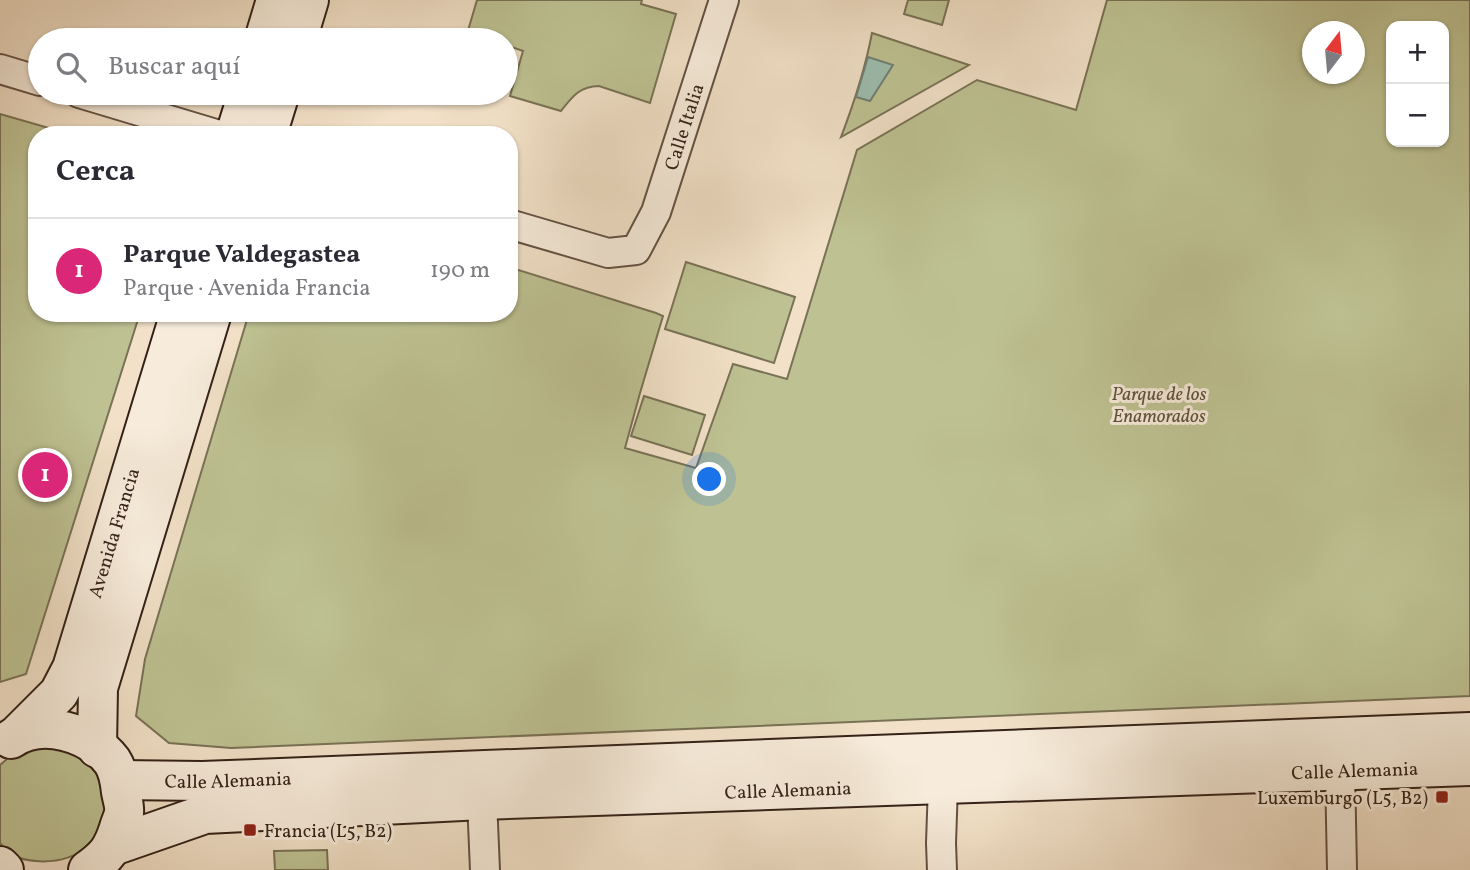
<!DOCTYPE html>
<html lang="es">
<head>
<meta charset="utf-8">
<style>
	:root { --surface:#fff; --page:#f2f2f3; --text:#2b2b33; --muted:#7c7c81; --line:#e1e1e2; --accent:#db2777 }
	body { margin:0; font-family:Vollkorn,serif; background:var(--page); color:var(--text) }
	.controls { position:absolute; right:21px; top:21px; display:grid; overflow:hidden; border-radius:14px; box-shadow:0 2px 5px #0004 }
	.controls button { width:63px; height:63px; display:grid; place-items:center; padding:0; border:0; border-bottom:2px solid var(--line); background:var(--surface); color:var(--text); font:35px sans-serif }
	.compass { position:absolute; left:1302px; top:21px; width:63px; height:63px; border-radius:50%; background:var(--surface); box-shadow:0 2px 5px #0004; rotate:16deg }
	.you { position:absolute; left:710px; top:480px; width:24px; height:24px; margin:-18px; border:5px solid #fff; border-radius:50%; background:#1a73e8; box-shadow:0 0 0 10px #1a73e833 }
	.badge { display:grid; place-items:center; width:46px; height:46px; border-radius:50%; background:var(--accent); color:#fff; font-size:23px; font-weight:700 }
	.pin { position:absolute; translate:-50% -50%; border:4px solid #fff; box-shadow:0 2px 7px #0006 }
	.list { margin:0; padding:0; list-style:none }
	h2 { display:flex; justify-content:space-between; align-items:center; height:91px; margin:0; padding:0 28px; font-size:30px }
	h2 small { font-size:23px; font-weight:400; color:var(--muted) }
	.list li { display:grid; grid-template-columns:46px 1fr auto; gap:21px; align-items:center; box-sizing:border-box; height:105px; padding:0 28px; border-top:2px solid var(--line) }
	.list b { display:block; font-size:26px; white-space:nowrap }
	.list p { margin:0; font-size:23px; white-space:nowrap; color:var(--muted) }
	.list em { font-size:23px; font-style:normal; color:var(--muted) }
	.icon { flex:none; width:38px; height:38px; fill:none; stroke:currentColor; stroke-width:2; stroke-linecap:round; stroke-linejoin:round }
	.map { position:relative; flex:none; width:1470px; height:870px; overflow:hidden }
	.search { position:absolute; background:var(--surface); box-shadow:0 2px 5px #0004; left:28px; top:28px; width:490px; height:77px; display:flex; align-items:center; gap:18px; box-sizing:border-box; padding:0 24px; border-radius:38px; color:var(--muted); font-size:26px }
	.panel { position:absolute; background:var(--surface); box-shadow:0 2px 5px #0004; left:28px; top:126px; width:490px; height:196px; border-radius:28px }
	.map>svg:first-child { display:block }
</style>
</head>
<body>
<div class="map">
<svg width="1470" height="870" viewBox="0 0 1470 870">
	<rect width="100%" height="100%" fill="#f2e1c8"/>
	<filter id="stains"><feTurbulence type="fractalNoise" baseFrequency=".00286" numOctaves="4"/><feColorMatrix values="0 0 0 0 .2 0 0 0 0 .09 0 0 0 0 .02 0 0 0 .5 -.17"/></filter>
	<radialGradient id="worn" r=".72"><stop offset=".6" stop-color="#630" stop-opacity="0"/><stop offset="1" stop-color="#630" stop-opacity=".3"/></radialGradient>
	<!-- green -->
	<g fill="#bec293" stroke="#797256" stroke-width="2" fill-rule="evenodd">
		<path d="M 477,0 L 642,0 L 641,4 L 676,14 L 650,103 L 599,86 C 580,86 572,97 561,111 L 510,96 L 523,51 L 506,45 L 506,40 L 489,40 L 467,34 Z"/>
		<polygon points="908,0 949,0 942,25 904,14"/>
		<path d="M 1107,0 L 1470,0 L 1470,696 L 231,748 L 169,743 L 136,716 L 145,659 L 249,313 L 509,313 L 509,267 L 656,313 L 663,316 L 640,393 L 625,448 L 696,468 L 733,364 L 787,379 L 857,150 L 977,80 L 1076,110 ZM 1444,26 L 1444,142 L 1391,142 L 1391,26 ZM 1312,32 L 1354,32 L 1354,74 L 1312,74 Z"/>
		<path d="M 872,33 L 969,65 L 841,137 C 854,103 865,70 872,33 Z"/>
		<polygon points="0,114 73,135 37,135 37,313 140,313 26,674 0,682"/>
		<polygon points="686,262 795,297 774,363 665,329"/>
		<polygon points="644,396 705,415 692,455 631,436"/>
		<path d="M 53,744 C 63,749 84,756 91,763 C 100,774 102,784 104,798 C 105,804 107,812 105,819 C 96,859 46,870 11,855 C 7,852 4,847 0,843 L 0,765 L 14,753 Z"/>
		<polygon points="327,850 328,870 275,870 274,851"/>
	</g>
	<!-- water -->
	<polygon fill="#9cbeaf" stroke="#727f73" stroke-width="2" points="868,57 893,65 870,101 856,97"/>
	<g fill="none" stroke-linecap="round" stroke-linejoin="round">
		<defs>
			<g id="minor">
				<polyline points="0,69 40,81"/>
				<polyline points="79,93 219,135"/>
				<path id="s1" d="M 509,224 L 608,253 L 636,250 L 656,212 L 724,0"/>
				<polyline points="1340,770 1342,870"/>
				<polyline points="482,800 485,870"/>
				<polyline points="942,870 941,843 943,785"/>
			</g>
			<g id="secondary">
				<polyline points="264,40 276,0"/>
				<polyline points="297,40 309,0"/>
				<polyline points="235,135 248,93"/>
				<polyline points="267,135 280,93"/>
				<path id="s2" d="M 17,735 L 59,693 L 72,668 L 180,313"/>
				<path d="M 11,739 C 42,718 90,732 112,761 C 118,770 120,782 121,792 C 122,798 125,806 124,813 C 123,818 120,824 119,828 C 112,850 106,857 88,870"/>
				<polyline points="97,748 98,688 212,313"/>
				<path id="s3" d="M 120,780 L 202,781 L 1470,732"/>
				<path id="s4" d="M 113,846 L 205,814 L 482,800 L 1470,766"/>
				<polyline points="0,866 4,870"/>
			</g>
		</defs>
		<!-- minor casing -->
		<use href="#minor" stroke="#645144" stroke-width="32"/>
		<!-- secondary casing -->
		<use href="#secondary" stroke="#342118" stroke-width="42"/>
		<!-- minor -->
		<use href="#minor" stroke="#f7ecdb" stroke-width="28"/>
		<!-- secondary -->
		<use href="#secondary" stroke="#f7ecdb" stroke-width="38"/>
	</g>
	<!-- markers -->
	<g fill="#8f2418" stroke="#f7ecdb" stroke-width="2.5">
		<rect x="1435" y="790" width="14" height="14" rx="3.5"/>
		<rect x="243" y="823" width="14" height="14" rx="3.5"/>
	</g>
	<g text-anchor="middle" stroke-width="6" stroke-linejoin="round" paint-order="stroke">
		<!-- street labels -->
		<g font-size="19" fill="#342118" stroke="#f7ecdb">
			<text dy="7" stroke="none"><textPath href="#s1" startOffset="264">Calle Italia</textPath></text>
			<text dy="7" stroke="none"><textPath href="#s2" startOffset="229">Avenida Francia</textPath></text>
			<text dy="7" stroke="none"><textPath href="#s4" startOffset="1248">Calle Alemania</textPath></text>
			<text dy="7" stroke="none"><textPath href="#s3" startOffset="108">Calle Alemania</textPath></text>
			<text dy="7" stroke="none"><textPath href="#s4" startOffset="681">Calle Alemania</textPath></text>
		</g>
		<!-- park labels -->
		<g font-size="19" font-style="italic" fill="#5d513d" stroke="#f7ecdb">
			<text x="1159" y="400">Parque de los<tspan x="1159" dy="22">Enamorados</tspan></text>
		</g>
		<!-- poi labels -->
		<g font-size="19" fill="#342118" stroke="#f7ecdb" text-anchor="end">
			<text x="1428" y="804">Luxemburgo (L5, B2)</text>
			<text x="264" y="837" text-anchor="start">Francia (L5, B2)</text>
		</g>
	</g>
	<rect width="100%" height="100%" filter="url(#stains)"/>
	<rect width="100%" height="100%" fill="url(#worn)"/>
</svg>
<div class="controls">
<button>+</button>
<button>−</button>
</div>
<svg class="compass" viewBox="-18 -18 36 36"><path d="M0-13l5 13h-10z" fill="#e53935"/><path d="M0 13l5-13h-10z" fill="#7c7c81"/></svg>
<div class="you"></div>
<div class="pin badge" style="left:45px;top:475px">1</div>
<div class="search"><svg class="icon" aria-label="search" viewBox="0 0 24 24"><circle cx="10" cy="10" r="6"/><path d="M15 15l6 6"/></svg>Buscar aquí</div>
<section class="panel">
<h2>Cerca<small></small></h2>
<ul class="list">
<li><span class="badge">1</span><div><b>Parque Valdegastea</b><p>Parque · Avenida Francia</p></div><em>190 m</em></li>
</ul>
</section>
</div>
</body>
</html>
